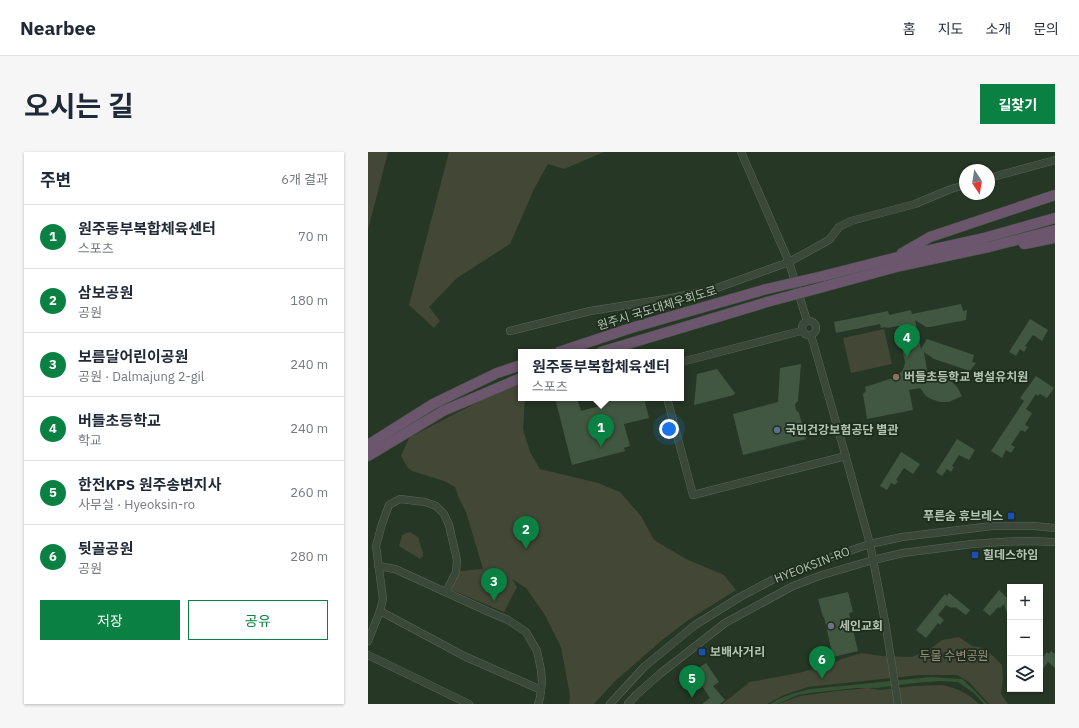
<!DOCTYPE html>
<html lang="ko">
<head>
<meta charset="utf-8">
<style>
	:root { --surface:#fff; --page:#f6f6f7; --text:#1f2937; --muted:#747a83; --line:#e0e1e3; --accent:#0b8043 }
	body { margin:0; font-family:"IBM Plex Sans","Noto Sans KR",sans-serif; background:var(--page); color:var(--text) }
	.controls { position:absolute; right:12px; bottom:12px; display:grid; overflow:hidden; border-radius:0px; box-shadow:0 1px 3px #0004 }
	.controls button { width:36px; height:36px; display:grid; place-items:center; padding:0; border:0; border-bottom:1px solid var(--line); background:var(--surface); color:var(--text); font:20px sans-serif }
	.compass { position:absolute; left:591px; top:12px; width:36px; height:36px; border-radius:50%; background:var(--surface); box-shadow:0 1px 3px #0004; rotate:168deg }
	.you { position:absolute; left:301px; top:277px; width:14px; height:14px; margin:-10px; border:3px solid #fff; border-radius:50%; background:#1a73e8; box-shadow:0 0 0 6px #1a73e833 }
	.badge { display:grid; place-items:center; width:26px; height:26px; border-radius:50%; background:var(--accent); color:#fff; font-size:13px; font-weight:700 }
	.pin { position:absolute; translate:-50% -33px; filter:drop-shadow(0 1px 2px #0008) }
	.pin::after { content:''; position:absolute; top:21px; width:14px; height:12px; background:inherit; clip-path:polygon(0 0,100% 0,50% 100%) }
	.popup { position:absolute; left:150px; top:197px; width:166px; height:52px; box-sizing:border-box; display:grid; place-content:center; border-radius:0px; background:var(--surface); filter:drop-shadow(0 1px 3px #0005); font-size:13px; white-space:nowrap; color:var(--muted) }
	.popup b { font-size:15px; color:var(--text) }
	.popup::after { content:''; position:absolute; left:50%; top:100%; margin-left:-8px; border:8px solid transparent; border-top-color:var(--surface) }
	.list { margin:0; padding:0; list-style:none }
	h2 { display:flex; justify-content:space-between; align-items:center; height:52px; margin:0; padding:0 16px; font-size:17px }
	h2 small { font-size:13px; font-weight:400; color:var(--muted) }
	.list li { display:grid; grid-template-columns:26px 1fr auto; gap:12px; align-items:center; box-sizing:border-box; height:64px; padding:0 16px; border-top:1px solid var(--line) }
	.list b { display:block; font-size:15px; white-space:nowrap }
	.list p { margin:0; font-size:13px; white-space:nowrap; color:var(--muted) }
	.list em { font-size:13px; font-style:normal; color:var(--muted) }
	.actions { display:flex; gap:8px; padding:12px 16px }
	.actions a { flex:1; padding:9px 0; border:1px solid var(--accent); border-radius:0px; text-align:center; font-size:14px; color:var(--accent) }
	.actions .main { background:var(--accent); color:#fff }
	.icon { flex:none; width:22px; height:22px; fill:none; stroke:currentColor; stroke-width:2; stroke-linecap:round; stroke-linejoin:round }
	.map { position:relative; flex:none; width:687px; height:552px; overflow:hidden; border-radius:0px }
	header { display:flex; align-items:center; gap:24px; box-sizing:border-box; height:56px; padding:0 20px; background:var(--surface); border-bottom:1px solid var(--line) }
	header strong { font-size:19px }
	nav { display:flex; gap:22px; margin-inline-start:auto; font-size:14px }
	.intro { display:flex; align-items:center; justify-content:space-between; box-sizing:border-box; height:96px; padding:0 24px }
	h1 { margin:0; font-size:28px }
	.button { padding:10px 18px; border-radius:0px; background:var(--accent); color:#fff; font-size:14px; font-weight:700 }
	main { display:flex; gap:24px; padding:0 24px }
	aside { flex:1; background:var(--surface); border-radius:0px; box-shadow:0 1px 3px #0004 }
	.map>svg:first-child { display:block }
</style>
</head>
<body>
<header>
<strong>Nearbee</strong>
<nav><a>홈</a><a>지도</a><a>소개</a><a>문의</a></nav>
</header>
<div class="intro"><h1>오시는 길</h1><a class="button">길찾기</a></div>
<main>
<aside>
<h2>주변<small>6개 결과</small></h2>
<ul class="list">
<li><span class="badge">1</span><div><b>원주동부복합체육센터</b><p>스포츠</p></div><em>70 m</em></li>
<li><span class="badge">2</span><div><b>삼보공원</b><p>공원</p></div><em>180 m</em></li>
<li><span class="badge">3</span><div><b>보름달어린이공원</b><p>공원 · Dalmajung 2-gil</p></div><em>240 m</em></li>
<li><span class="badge">4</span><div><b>버들초등학교</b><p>학교</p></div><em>240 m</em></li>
<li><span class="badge">5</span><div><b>한전KPS 원주송변지사</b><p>사무실 · Hyeoksin-ro</p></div><em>260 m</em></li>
<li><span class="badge">6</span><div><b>뒷골공원</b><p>공원</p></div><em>280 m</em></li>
</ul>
<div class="actions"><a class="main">저장</a><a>공유</a></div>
</aside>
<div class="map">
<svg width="687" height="552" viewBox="0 0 687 552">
	<rect width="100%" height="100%" fill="#263725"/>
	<!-- green -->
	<g fill="#434735">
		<polygon points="0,0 20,0 0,78"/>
		<polygon points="81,0 236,0 196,17 180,12 166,37 142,92 89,126 61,155 72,169 66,176 41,153"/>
		<polygon points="516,177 524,212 483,221 475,186"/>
		<polygon points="151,233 153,238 153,246 157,246 155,277 162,300 172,317 230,331 252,340 273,364 286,388 318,407 356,423 368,438 319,469 293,489 246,530 226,552 201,552 202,544 193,495 177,463 158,436 144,427 149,435 136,460 84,438 85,431 92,419 115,417 98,360 90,344 87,335 76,329 44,319 40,316 33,304 39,290 42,285 114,248"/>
		<polygon points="42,380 50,385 55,401 55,404 52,407 31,394 34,383"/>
		<polygon points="591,485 604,494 615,496 625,504 634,513 635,527 633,542 640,552 621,552 601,530 589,523 551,523 440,535 416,543 399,552 354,552 382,530 430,521 462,513 474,507 494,501 513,504 544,505 562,497 574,488"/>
		<path d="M 574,533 C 589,536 600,541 611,552 L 410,552 L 432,544 L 468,539 L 500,536 L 512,538 L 547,534 Z"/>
	</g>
	<!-- water -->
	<path fill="#355334" d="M 563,525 L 594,527 L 605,537 L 619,552 L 616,552 L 606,541 L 590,530 L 572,529 L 547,531 L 508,536 L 488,536 L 442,541 L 430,543 L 409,552 L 402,552 C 415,544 428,540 443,537 Z"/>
	<!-- building -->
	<g fill="#425741">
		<polygon points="593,152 595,159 599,158 598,168 562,175 558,175 547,168 553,197 559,187 606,203 604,210 608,211 602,219 566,207 556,200 560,224 573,224 582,228 589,235 594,244 581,250 572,250 563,247 558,244 552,236 541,238 545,258 499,267 495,242 498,239 497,235 528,225 534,219 536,215 537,210 534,197 531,190 534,190 531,174 518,176 518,175 513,176 512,172 468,181 466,170 520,159 521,163 543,158 544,162"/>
		<polygon points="662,167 680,178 674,189 665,183 657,194 659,195 656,200 652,197 648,204 641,200"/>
		<polygon points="433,212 430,249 427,252 428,258 431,261 438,287 375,303 365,262 410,250 412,216"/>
		<polygon points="349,217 367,241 366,243 326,253 329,222"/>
		<polygon points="668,224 686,236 679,246 672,242 670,244 668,242 658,257 664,261 657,273 661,275 657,280 653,278 643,293 647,295 643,301 638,298 634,306 623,299 656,249 652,246"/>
		<polygon points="187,246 209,246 213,259 235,253 233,246 276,246 281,266 256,272 262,294 256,296 257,299 204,313"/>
		<polygon points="589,287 607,298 601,308 591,303 584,314 586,315 583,320 579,317 574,324 568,320"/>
		<polygon points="533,300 552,312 545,322 536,316 528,328 530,329 527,333 523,331 519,338 512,334"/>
		<polygon points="631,438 642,449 642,468 641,468 636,452 632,456 630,455 622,464 615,458"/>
		<polygon points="480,440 485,460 481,461 490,499 465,505 456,465 455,465 450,447"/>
		<polygon points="581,441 602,458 598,463 587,455 586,456 584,455 583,456 578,453 570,463 576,468 572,473 570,471 558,486 548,478 577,442 579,444"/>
		<polygon points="683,499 687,502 687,516 680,510 672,521 672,509 679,500 681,502"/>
		<polygon points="338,511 351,530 345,534 357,548 352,552 334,552 342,546 325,520"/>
	</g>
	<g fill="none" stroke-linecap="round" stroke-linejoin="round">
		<defs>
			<g id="minor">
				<polyline points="373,0 421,110 439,169"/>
				<polyline points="621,26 687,8"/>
				<circle cx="441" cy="176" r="7"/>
				<polyline points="142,179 222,159 304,146 346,137 421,110 461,88 471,75 483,69 547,52 583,37 597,33"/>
				<polyline points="443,183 474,291 502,392 518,475 530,552"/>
				<polyline points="313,210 433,179"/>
				<polyline points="299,246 325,343 478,304"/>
				<polyline points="10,414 27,417 119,459 140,468 158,480 169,499 173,518 174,530 172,546 170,552"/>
				<polyline points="12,459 96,504 173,538"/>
				<polyline points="0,489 12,459 15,447 8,394 14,372 21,353 32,347 57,350 68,354 76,362 81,373 89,408 88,420 78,440"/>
				<polyline points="0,503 101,552"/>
				<polyline points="242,552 276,515 327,473 372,445 406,427 439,413 502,392 534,385 624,374 666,374 687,376"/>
				<polyline points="260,552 268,543 293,521 357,471 425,434 454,423 505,408 535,401 604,392 632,390 659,389 687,390"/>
			</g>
			<g id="highway">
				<polyline points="656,92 687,86"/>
				<polyline points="534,101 562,85 687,43"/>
				<polyline points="455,124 526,106 616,86 687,66"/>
				<polyline points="455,135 532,114 621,95 687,78"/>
				<polyline points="191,200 263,176 395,138"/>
				<polyline points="233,200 399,150"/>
				<polyline points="0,293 65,252 129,221 153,213"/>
				<polyline points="0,304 75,259 153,226"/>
			</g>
		</defs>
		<!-- minor casing -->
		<use href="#minor" stroke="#596958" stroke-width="8"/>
		<!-- highway casing -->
		<use href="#highway" stroke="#435343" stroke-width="11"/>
		<!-- minor -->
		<use href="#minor" stroke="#394838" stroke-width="7"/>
		<!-- highway -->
		<use href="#highway" stroke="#6c566d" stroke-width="10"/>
		<defs>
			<g id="highway-bridge">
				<polyline points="395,138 455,124"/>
				<polyline points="399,150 455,135"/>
			</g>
		</defs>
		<!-- highway-bridge casing -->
		<use href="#highway-bridge" stroke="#435343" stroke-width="11" stroke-linecap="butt"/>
		<!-- highway-bridge -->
		<use href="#highway-bridge" stroke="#6c566d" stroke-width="10"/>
	</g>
	<!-- markers -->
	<circle fill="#8d6e63" stroke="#1e2d1d" stroke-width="1.5" cx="528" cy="225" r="4"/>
	<circle fill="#5c6f8a" stroke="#1e2d1d" stroke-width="1.5" cx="409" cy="278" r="4"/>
	<g fill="#1a4fb4" stroke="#1e2d1d" stroke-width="1.5">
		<rect x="639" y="360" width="8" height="8" rx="2"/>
		<rect x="603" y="399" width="8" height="8" rx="2"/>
		<rect x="330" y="496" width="8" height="8" rx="2"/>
	</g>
	<circle fill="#6b7280" stroke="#1e2d1d" stroke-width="1.5" cx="463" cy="474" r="4"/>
	<g text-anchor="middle" stroke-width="3.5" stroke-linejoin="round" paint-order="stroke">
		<!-- street labels -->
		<g font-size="12" fill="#b3c4b3" stroke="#1e2d1d">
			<text transform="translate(289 156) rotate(-17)" y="4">원주시 국도대체우회도로</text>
			<text transform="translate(444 413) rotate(-21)" y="4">HYEOKSIN-RO</text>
		</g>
		<!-- poi labels -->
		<g font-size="12" font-weight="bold" fill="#b3c4b3" stroke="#1e2d1d" text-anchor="start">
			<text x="536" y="229">버들초등학교 병설유치원</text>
			<text x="417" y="282">국민건강보험공단 별관</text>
			<text x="635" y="368" text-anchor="end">푸른숨 휴브레스</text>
			<text x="615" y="407">힐데스하임</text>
			<text x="471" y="478">세인교회</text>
			<text x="342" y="504">보배사거리</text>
		</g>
		<!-- park labels -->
		<g font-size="12" fill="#9c8f7c" stroke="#1e2d1d">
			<text x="586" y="508">두물 수변공원</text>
		</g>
	</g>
</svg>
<div class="controls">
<button>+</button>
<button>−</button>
<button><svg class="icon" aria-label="layers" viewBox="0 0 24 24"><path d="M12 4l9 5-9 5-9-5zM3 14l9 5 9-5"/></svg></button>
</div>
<svg class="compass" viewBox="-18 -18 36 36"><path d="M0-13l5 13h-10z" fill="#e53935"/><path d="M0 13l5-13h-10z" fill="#747a83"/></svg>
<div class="you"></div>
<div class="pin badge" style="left:233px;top:295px">1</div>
<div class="popup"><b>원주동부복합체육센터</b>스포츠</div>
<div class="pin badge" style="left:158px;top:397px">2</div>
<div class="pin badge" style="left:126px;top:449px">3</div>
<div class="pin badge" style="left:539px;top:205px">4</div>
<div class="pin badge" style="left:324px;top:546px">5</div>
<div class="pin badge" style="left:454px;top:527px">6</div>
</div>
</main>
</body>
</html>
